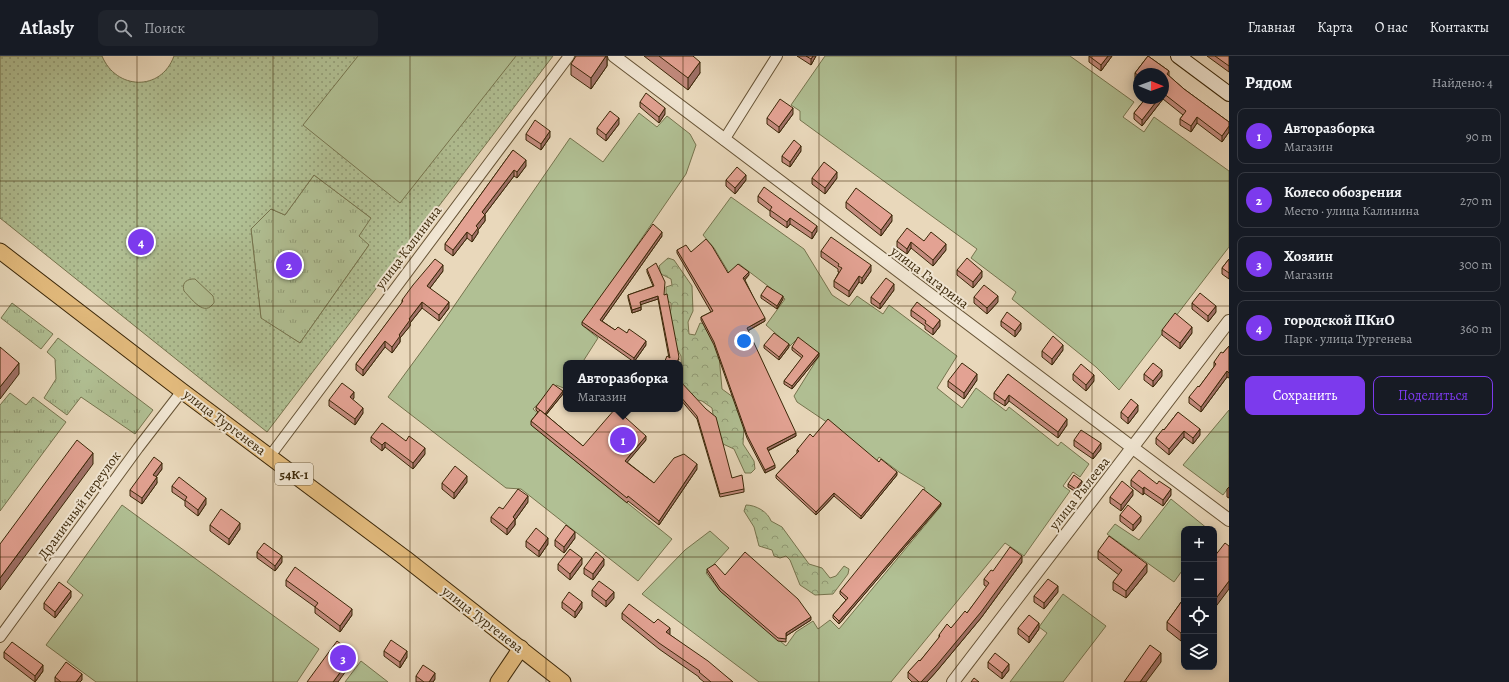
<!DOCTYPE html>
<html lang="ru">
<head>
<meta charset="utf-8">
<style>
	:root { --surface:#171b24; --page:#20242c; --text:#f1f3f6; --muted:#9ea1a6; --line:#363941; --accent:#7c3aed }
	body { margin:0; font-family:Alegreya,serif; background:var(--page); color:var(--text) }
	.controls { position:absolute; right:12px; bottom:12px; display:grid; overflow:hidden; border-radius:8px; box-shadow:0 2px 10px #0003 }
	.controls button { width:36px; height:36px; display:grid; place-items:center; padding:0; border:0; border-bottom:1px solid var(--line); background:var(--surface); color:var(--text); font:20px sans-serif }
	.compass { position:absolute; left:1133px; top:12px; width:36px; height:36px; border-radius:50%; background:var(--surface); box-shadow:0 2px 10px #0003; rotate:91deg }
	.you { position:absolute; left:744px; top:285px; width:14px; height:14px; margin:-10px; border:3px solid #fff; border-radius:50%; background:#1a73e8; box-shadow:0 0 0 6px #1a73e833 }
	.badge { display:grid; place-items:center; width:26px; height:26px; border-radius:50%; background:var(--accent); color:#fff; font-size:13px; font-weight:700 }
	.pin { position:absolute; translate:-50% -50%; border:2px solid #fff; box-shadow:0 1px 4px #0006 }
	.popup { position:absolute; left:563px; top:304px; width:120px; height:52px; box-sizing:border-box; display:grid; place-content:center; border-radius:8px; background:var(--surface); filter:drop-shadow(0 1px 3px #0005); font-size:13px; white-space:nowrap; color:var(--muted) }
	.popup b { font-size:15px; color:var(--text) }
	.popup::after { content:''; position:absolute; left:50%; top:100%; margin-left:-8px; border:8px solid transparent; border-top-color:var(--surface) }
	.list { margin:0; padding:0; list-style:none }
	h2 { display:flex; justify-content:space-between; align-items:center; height:52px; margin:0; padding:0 16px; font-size:17px }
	h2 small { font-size:13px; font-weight:400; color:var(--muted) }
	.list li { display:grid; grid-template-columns:26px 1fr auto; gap:12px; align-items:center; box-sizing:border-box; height:56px; margin:0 8px 8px; padding:0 8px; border:1px solid var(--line); border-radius:8px }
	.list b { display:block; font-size:15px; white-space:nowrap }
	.list p { margin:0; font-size:13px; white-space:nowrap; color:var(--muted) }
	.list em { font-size:13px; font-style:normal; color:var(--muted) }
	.actions { display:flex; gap:8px; padding:12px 16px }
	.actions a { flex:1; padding:9px 0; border:1px solid var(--accent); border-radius:8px; text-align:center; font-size:14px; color:var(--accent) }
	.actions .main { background:var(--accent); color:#fff }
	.icon { flex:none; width:22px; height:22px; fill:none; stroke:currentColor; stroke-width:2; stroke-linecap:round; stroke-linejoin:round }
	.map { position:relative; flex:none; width:1229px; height:626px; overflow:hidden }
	header { display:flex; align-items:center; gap:24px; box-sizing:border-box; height:56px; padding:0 20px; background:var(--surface); border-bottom:1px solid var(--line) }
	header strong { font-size:19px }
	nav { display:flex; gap:22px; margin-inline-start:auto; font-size:14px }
	.search { width:280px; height:36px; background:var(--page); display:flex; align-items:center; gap:10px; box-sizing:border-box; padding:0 14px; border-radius:8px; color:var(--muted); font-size:15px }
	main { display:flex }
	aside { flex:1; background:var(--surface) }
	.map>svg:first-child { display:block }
</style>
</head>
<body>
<header>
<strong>Atlasly</strong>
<div class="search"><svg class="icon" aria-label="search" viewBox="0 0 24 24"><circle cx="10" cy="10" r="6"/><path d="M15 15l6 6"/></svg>Поиск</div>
<nav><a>Главная</a><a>Карта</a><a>О нас</a><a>Контакты</a></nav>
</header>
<main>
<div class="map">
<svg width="1229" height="626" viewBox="0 0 1229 626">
	<defs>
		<pattern id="grass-tufts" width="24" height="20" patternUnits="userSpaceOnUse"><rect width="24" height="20" fill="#b1c094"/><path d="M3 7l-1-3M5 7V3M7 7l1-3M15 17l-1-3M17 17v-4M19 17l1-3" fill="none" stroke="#919c77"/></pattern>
		<pattern id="forest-crowns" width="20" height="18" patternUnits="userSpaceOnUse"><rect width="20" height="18" fill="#b1c094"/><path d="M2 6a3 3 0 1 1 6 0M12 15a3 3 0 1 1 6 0" fill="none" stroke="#919c77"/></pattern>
		<pattern id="park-dots" width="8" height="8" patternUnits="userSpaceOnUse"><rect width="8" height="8" fill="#b1c094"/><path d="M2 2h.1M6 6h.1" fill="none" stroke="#919c77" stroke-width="1.8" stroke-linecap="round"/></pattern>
	</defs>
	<rect width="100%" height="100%" fill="#e9d8bb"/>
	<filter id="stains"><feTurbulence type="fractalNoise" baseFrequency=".005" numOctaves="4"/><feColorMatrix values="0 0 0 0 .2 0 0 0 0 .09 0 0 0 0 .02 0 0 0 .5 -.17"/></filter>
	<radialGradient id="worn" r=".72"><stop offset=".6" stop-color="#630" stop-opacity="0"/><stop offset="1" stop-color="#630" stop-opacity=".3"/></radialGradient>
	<!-- grass -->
	<g fill="url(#grass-tufts)" stroke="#76744e">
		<polygon points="314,119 371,162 369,189 300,287 261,263 251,173 271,153 285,159"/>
		<polygon points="12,247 53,278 41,293 1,262"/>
		<polygon points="58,282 153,354 135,378 81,341 67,359 44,342 56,323 55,303 47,296"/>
		<polygon points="10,337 26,349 33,341 66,366 0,455 0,349"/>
	</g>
	<!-- forest -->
	<g fill="url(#forest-crowns)" stroke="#76744e">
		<polygon points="668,202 674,204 692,230 693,255 688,266 689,278 695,279 700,267 706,268 718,289 722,333 737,344 744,370 743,388 754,405 755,413 751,417 745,417 734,393 723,388 716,377 712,352 702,345 689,342 682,332 681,300 666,273 671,253 671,247 666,244 666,231 672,229 671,223 661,218 659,210"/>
		<path d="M 746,449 C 756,449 768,456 771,465 L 782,471 L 809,508 L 822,512 L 830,522 L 836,520 L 844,510 L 849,513 L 848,518 L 833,538 L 815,539 L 800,529 L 790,504 L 786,500 L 780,502 L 774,500 L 772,494 L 759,490 L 754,471 L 744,455 Z"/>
	</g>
	<!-- park -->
	<path fill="url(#park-dots)" stroke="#76744e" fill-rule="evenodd" d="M 0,0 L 102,0 C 116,34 161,36 174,0 L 553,0 L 267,376 L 0,162 ZM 314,119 L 371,162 L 359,180 L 369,189 L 300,287 L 261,262 L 251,173 L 271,153 L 285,159 Z"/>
	<!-- garden -->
	<g fill="#b1c094" stroke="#76744e">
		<polygon points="358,0 516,0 400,147 303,69"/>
		<polygon points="825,0 1070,0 1134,46 1123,61 1144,76 1154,61 1229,115 1229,191 1119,334 1096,311 1012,243 1016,236 971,202 977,193 800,64 800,55 791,49"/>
		<polygon points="639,57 657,71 667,60 690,78 696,89 686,118 582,269 598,282 582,307 566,307 566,333 556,329 533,353 540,359 531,369 672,483 638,525 521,433 506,432 388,341 443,266 570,82 603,106"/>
		<polygon points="731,141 804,193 832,239 849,250 857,240 883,258 889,249 957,300 937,332 962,352 976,332 1006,355 1009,351 1058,390 1061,386 1089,408 1080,421 1073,416 1063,430 1070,435 1024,500 1005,487 891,626 759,626 642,538 685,494 710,475 729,492 706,517 720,535 786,590 796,576 813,565 818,573 830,564 839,573 941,450 923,436 925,432 899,416 879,401 876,406 837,373 797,346 794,340 819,300 797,283 790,290 766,269 785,243 739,208 729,217 714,192 703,179"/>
		<path d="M 192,223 L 195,223 L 213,240 C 214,244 215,247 212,249 C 203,260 190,241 184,235 C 182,228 185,224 192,223 Z"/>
		<polygon points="1229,354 1229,431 1223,439 1183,409"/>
		<polygon points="1171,443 1208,473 1184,473 1184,512 1174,526 1107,478 1115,468 1139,484"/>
		<polygon points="122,449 319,593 297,626 96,626 46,589 83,539 67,526"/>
		<polygon points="1063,538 1106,570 1063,626 1010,626 1047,577 1039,571"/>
		<polygon points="361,605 388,626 345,626"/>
	</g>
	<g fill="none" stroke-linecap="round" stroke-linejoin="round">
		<defs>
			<g id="minor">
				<polyline points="724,84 777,0"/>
				<polyline points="270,400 569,0"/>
				<polyline points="0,581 138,392 182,335"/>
			</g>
			<g id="tertiary">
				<polyline points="614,0 1133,392 1229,464"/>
				<polyline points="953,626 1229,265"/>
			</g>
			<polyline id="secondary" points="1178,0 1229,38"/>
			<g id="primary">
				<polyline points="0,195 182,335 405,502 563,626"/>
				<polyline points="498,626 521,592"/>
			</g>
		</defs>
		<!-- minor casing -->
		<use href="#minor" stroke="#665335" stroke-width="12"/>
		<!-- tertiary casing -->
		<use href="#tertiary" stroke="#665335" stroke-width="14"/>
		<!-- secondary casing -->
		<use href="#secondary" stroke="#3b2708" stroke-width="16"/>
		<!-- primary casing -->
		<use href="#primary" stroke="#3b2708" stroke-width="17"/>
		<!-- minor -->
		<use href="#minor" stroke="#f1e6d3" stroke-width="10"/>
		<!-- tertiary -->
		<use href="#tertiary" stroke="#f1e6d3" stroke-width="12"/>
		<!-- secondary -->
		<use href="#secondary" stroke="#f1e6d3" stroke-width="14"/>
		<!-- primary -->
		<use href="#primary" stroke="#e4bc7e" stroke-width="15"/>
	</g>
	<!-- wall -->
	<g fill="#c38b7e" stroke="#3b2708">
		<polygon points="607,0 607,10 591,33 571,19 571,8"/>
		<polygon points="644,0 693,0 700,17 688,34"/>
		<polygon points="797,0 816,0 811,9"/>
		<polygon points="1089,0 1112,0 1101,15 1089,6"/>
		<polygon points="1148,0 1169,15 1169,20 1184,33 1229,66 1229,76 1222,86 1197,67 1191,76 1180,69 1180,63 1183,59 1163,43 1142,70 1134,63 1134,57 1146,42 1163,42 1163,18 1139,18 1139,26 1135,23 1135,17"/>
		<polygon points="1207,0 1229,0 1229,16"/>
		<polygon points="640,46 665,58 659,67 640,51"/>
		<polygon points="793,58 779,77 767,68 767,62"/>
		<polygon points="619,68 606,85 597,78 597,72"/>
		<polygon points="526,78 550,81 541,94 526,84"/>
		<polygon points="513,94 526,110 517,122 514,120 485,158 485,165 478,174 478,177 472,186 467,182 453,200 445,194 445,188"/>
		<polygon points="801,95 790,111 782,106 782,100"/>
		<polygon points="812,122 837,122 825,138 812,128"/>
		<polygon points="726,124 746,124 735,138 726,130"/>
		<polygon points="758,140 817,175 812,183 790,168 787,172 770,160 770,155 758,146"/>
		<polygon points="846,146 892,165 881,180 846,152"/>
		<polygon points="662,180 602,265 615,274 627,277 646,289 634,306 582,269 582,266"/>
		<polygon points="897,185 924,185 946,194 933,210 911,192 907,198 897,191"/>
		<polygon points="677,194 691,196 728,217 749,219 745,224 765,265 748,275 796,380 768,395 775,412 765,417 747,382 714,289 701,264 701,261 711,256 677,197"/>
		<polygon points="821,195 871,215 862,228 859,226 849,241 834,231 834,225 839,216 838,216 838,213 821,201"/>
		<polygon points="1229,203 1229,223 1222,218 1222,212"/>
		<polygon points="647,213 664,239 679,304 669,302 658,243 641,248 641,254 632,257 628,242 628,239 653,230 647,216"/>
		<polygon points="957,214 982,221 973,232 957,219"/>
		<polygon points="443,215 430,232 449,252 439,265 422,252 410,267 410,270 400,282 400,286 392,297 385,291 363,320 356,314 356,308 402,247 402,244"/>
		<polygon points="894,234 880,253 871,247 871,241"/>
		<polygon points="761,239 783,243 777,253 761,242"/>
		<polygon points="974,241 998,246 987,258 974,247"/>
		<polygon points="1192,247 1216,256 1208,266 1192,253"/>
		<polygon points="911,254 940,270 933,279 925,273 925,270 911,260"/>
		<polygon points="1001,265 1021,273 1015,281 1001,270"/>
		<polygon points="1162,274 1192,277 1180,293 1162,279"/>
		<polygon points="764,289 789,291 779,304 764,292"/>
		<polygon points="1229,290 1229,322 1227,321 1201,356 1189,347 1189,341 1199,331 1214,311 1214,306 1223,297"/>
		<polygon points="792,291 819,300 792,333 784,328 784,325 802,302 792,294"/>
		<polygon points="1063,294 1052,309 1042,301 1042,295"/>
		<polygon points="1008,318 1067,369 1058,382 1009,345 1005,350 994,343 994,337"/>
		<polygon points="1073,318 1094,325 1086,335 1073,324"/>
		<polygon points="1144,318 1162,320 1153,331 1144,324"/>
		<polygon points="977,324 964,343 948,331 948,325"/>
		<polygon points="680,325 732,422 744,433 744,436 720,441 697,363 680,343"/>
		<polygon points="563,338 546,359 583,390 646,384 627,406 654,427 697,413 659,469 628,445 627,447 531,369 531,365 538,356 536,354 536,351"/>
		<polygon points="354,342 352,343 363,357 355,369 329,350 329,344"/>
		<polygon points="1138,355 1128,368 1121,362 1121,356"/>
		<polygon points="1178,356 1200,379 1193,388 1184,381 1169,399 1156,388 1156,382 1164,374"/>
		<polygon points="371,381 406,385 425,398 413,413 385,391 382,395 371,386"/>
		<polygon points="813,381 879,406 897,419 861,463 834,440 816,459 776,422 776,419 797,397 797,394"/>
		<polygon points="1074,384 1101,393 1093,403 1074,390"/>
		<polygon points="162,413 156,421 157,427 142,448 130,440 130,434"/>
		<polygon points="1131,424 1171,439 1163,450 1144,437 1143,439 1131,430"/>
		<polygon points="467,426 454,443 442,433 442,427"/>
		<polygon points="1068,428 1082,428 1076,436 1068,431"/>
		<polygon points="172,430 206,448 198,460 185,450 185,445 172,436"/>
		<polygon points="1229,431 1229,442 1227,441 1227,433"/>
		<polygon points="1133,439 1121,455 1110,447 1110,441"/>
		<polygon points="528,446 515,464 515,469 507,479 491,466 491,461 503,453"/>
		<polygon points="941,449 839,568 833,562 833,559 846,544 840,538 840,535"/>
		<polygon points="1120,459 1141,465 1133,475 1120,465"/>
		<polygon points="210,469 240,473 229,489 210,475"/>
		<polygon points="575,482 564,497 555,490 555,484"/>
		<polygon points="526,485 548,488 539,501 526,491"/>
		<polygon points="1098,495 1147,516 1126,542 1113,534 1113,526 1119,519 1098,503"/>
		<polygon points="257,496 282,506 275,515 257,502"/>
		<polygon points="1022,506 981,562 936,616 927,626 912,626 908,622 908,616 920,605 939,582 939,579 951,572 967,557 987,531 984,529 984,523 993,515"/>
		<polygon points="558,508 582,508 570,524 558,514"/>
		<polygon points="604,509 593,524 584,518 584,512"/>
		<polygon points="707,513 725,519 811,564 786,580 786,586 778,585 720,535 707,516"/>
		<polygon points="286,524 352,559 340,576 315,557 315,551 286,530"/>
		<polygon points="592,534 614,542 606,551 592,540"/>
		<polygon points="1058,536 1044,553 1034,546 1034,540"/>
		<polygon points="71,541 55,562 44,553 44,547"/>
		<polygon points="1184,542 1184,581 1181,585 1167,574 1167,566"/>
		<polygon points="562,546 582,552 575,562 562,552"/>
		<polygon points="622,557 654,567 670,578 669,578 733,626 704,626 699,622 699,621 659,593 622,563"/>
		<polygon points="1018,572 1039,573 1029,587 1018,578"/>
		<polygon points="384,595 407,601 400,612 384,600"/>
		<polygon points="4,596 43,615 35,626 4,602"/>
		<polygon points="988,606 1009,614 1002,623 988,612"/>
		<polygon points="416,620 435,623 433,626 416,626"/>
		<polygon points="55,621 82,624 80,626 55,626"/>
	</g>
	<!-- shaded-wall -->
	<g fill="#9f7167" stroke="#3b2708">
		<polygon points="606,0 607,0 607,10 591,33 591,22"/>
		<polygon points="813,0 816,0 811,9 811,3"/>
		<polygon points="1108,0 1112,0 1101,15 1101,9"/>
		<polygon points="700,6 700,17 688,34 688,22"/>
		<polygon points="1159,42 1163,42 1163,43 1142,70 1142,64"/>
		<polygon points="665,52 665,58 659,67 659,61"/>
		<polygon points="793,52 793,58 779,77 779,71"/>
		<polygon points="1197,61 1197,67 1191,76 1191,70"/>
		<polygon points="619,62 619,68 606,85 606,79"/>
		<polygon points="1229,70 1229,76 1222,86 1222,80"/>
		<polygon points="550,75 550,81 541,94 541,88"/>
		<polygon points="801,90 801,95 790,111 790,106"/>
		<polygon points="526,104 526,110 517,122 517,116"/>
		<polygon points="514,114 514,120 482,162 482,156"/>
		<polygon points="837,116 837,122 825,138 825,132"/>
		<polygon points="746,119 746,124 735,138 735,132"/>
		<polygon points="485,159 485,165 478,174 478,177 472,186 472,180 476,170"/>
		<polygon points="892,159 892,165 881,180 881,174"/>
		<polygon points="790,162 790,168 787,172 787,166"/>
		<polygon points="817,170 817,175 812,183 812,177"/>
		<polygon points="467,176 467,182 453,200 453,194"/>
		<polygon points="662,176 662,180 600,268 600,264"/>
		<polygon points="911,186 911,192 907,198 907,193"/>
		<polygon points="946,188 946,194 933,210 933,204"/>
		<polygon points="443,209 443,215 427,236 427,230"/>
		<polygon points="871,209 871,215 862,228 862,222"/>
		<polygon points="982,215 982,221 973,232 973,226"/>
		<polygon points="749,216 749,219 743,224 743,222"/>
		<polygon points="859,220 859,226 849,241 849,235"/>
		<polygon points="894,228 894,234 880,253 880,248"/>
		<polygon points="658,240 658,243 640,249 640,246"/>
		<polygon points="783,240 783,243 777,253 777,250"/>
		<polygon points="998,240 998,246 987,258 987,252"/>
		<polygon points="422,246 422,252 410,267 410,270 400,282 400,286 392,297 392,291 399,279 409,263"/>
		<polygon points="449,246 449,252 439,265 439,259"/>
		<polygon points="1216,250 1216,256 1208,266 1208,260"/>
		<polygon points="641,251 641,254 632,257 632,254"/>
		<polygon points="765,262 765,265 747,275 747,272"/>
		<polygon points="940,264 940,270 933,279 933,273"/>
		<polygon points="1021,267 1021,273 1015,281 1015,275"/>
		<polygon points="1192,271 1192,277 1180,293 1180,287"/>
		<polygon points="385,285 385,291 363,320 363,314"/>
		<polygon points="646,285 646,289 634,306 634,302"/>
		<polygon points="789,288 789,291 779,304 779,301"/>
		<polygon points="1063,289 1063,294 1052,309 1052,303"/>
		<polygon points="819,297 819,300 792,333 792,330"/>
		<polygon points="19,307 19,318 0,343 0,331"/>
		<polygon points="1162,314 1162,320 1153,331 1153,325"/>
		<polygon points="1227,315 1227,321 1201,356 1201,351"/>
		<polygon points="977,318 977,324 964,343 964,337"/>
		<polygon points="1094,319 1094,325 1086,335 1086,329"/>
		<polygon points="563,335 563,338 544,361 544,358"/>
		<polygon points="354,336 354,342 350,347 350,341"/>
		<polygon points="1009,339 1009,345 1005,350 1005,345"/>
		<polygon points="1138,349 1138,355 1128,368 1128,362"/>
		<polygon points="363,352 363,357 355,369 355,363"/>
		<polygon points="1067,363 1067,369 1058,382 1058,376"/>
		<polygon points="1200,373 1200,379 1193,388 1193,382"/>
		<polygon points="1184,375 1184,381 1169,399 1169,393"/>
		<polygon points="796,377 796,380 767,395 767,392"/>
		<polygon points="646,380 646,384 625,409 625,405"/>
		<polygon points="385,386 385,391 382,395 382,389"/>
		<polygon points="1101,387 1101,393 1093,403 1093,398"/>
		<polygon points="425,392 425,398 413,413 413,407"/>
		<polygon points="93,397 93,408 0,534 0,522"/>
		<polygon points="162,407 162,413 153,425 153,419"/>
		<polygon points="697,408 697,413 659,469 659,465"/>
		<polygon points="775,409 775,412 765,417 765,414"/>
		<polygon points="897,416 897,419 861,463 861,460"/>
		<polygon points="467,420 467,426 454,443 454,437"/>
		<polygon points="157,421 157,427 142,448 142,442"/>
		<polygon points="1082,425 1082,428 1076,436 1076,433"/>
		<polygon points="1144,431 1144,437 1143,439 1143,433"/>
		<polygon points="1171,433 1171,439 1163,450 1163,444"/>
		<polygon points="1133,434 1133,439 1121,455 1121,449"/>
		<polygon points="834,437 834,440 816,459 816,456"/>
		<polygon points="528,440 528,446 515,464 515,469 507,479 507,473 513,461"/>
		<polygon points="206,442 206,448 198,460 198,454"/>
		<polygon points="941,447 941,449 839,568 839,565"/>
		<polygon points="1141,460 1141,465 1133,475 1133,469"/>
		<polygon points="240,467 240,473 229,489 229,483"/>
		<polygon points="575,476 575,482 564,497 564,491"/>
		<polygon points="548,482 548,488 539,501 539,495"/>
		<polygon points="282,500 282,506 275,515 275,510"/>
		<polygon points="1022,500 1022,506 981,562 936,616 927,626 921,626"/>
		<polygon points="582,502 582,508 570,524 570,518"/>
		<polygon points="604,503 604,509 593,524 593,518"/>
		<polygon points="1147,508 1147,516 1126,542 1126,535"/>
		<polygon points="1229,525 1229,533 1214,553 1214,545"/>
		<polygon points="1058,530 1058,536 1044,553 1044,547"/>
		<polygon points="71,535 71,541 55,562 55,556"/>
		<polygon points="614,536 614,542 606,551 606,545"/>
		<polygon points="582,546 582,552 575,562 575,556"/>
		<polygon points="352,553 352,559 340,576 340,570"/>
		<polygon points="811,561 811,564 786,580 786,577"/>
		<polygon points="1039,567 1039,573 1029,587 1029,581"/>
		<polygon points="670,572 670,578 666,582 666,576"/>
		<polygon points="1184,573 1184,581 1181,585 1181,577"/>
		<polygon points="407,595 407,601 400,612 400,606"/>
		<polygon points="1161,597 1161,606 1146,626 1140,626"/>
		<polygon points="354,598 354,604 338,626 333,626"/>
		<polygon points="1009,608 1009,614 1002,623 1002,617"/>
		<polygon points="43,609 43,615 35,626 35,620"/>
		<polygon points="435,617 435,623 433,626 429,626"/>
		<polygon points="82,618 82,624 80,626 76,626"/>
	</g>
	<!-- building -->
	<g fill="#e3a293" stroke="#3b2708">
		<polygon points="576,0 606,0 591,22 571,8"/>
		<polygon points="659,0 693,0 700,6 688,22"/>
		<polygon points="806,0 813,0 811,3"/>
		<polygon points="1089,0 1108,0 1101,9"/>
		<polygon points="1148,0 1169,15 1167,18 1184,33 1229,66 1229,70 1222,80 1197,61 1191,70 1180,63 1186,55 1163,37 1163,18 1139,18 1139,20 1135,17"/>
		<polygon points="1215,0 1229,0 1229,10"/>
		<polygon points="646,37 665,52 659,61 640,46"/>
		<polygon points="1146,42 1159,42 1142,64 1134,57"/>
		<polygon points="780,43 793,52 779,71 767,62"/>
		<polygon points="610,55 619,62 606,79 597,72"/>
		<polygon points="535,64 550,75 541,88 526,78"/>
		<polygon points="794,84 801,90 790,106 782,100"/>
		<polygon points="513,94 526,104 517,116 514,114 482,156 485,159 476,170 478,172 472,180 467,176 453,194 445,188"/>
		<polygon points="824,106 837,116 825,132 812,122"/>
		<polygon points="737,111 746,119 735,132 726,124"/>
		<polygon points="764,131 817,170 812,177 790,162 787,166 770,154 772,151 758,140"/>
		<polygon points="856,132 892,159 881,174 846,146"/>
		<polygon points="653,168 662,176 600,264 615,274 618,271 627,277 629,273 646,285 634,302 582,266"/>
		<polygon points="907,172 924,185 931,176 946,188 933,204 911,186 907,193 897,185"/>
		<polygon points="831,181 871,209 862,222 859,220 849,235 834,225 842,212 838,210 839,208 821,195"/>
		<polygon points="706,183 712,190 728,217 738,208 749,216 743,222 765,262 747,272 796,377 767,392 775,409 765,414 747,379 714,286 701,261 713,255 677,194 686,189 691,196"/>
		<polygon points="967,202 982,215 973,226 957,214"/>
		<polygon points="435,203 443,209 427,230 449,246 439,259 422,246 409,263 410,264 399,279 400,280 392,291 385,285 363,314 356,308 403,245 402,244 413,229"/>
		<polygon points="1229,203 1229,217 1222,212"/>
		<polygon points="656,207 665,226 664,239 667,238 679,301 677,307 664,307 667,300 670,302 658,240 640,246 641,251 632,254 628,239 654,230 647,213"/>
		<polygon points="886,222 894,228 880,248 871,241"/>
		<polygon points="984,229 998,240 987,252 974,241"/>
		<polygon points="767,230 783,240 777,250 761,239"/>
		<polygon points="1200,237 1216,250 1208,260 1192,247"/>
		<polygon points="917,246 940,264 933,273 925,267 926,265 911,254"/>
		<polygon points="1007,256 1021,267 1015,275 1001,265"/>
		<polygon points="1175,257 1192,271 1180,287 1162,274"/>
		<polygon points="774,277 789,288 779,301 764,289"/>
		<polygon points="1053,280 1063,289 1052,303 1042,295"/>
		<polygon points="798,281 819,297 792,330 784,325 803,300 792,291"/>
		<polygon points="1229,290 1229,317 1227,315 1201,351 1189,341 1198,330 1199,331 1216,308 1214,306 1221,296 1223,297"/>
		<polygon points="0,291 19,307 0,331"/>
		<polygon points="962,307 977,318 964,337 948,325"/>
		<polygon points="1153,307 1162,314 1153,325 1144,318"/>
		<polygon points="1081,308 1094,319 1086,329 1073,318"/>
		<polygon points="1008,318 1067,363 1058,376 1009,339 1005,345 994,337"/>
		<polygon points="680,325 706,353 716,361 732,422 742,419 744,433 720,438 697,360 680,340"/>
		<polygon points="342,327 354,336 350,341 363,352 355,363 329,344"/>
		<polygon points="553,328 563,335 545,358 536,351"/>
		<polygon points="1131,343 1138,349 1128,362 1121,356"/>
		<polygon points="615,353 616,353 646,380 625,405 654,427 674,402 684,398 697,408 659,465 628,440 627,442 531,365 540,354 583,390"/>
		<polygon points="1178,356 1200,373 1193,382 1184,375 1169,393 1156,382 1163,373 1164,374"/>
		<polygon points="828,363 879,406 881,403 897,416 861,460 834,437 816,456 776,419 799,395 797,394 810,378 813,381"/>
		<polygon points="382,367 406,385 409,380 425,392 413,407 385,386 382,389 371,381"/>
		<polygon points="1081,374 1101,387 1093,398 1074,384"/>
		<polygon points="77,384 93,397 0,522 0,488"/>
		<polygon points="154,401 162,407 153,419 157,421 142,442 130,434"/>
		<polygon points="455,410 467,420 454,437 442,427"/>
		<polygon points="1139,414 1157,428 1159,425 1171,433 1163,444 1144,431 1143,433 1131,424"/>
		<polygon points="1074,419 1082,425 1076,433 1068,428"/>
		<polygon points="179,421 206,442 198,454 185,444 187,441 172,430"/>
		<polygon points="1122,425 1133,434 1121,449 1110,441"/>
		<polygon points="518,433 528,440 513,461 515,463 507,473 491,461 499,451 503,453"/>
		<polygon points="923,433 941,447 839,565 833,559 848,542 840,535"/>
		<polygon points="1128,449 1141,460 1133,469 1120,459"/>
		<polygon points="221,453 240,467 229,483 210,469"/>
		<polygon points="566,469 575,476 564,491 555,484"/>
		<polygon points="536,472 548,482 539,495 526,485"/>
		<polygon points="1109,480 1147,508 1126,535 1113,526 1122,514 1098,495"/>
		<polygon points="264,487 282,500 275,510 257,496"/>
		<polygon points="1225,487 1229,490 1229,525 1214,545 1214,501"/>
		<polygon points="1010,491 1022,500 981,556 936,610 921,626 919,626 908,616 919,604 920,605 940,580 939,579 947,568 951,572 965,555 967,557 989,527 984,523 991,514 993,515"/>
		<polygon points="570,493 582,502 570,518 558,508"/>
		<polygon points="596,496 604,503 593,518 584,512"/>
		<polygon points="745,496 798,543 811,561 786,577 786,583 778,582 720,532 707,513 715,508 725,519"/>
		<polygon points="295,511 352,553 340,570 315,551 318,547 286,524"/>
		<polygon points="1048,523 1058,530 1044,547 1034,540"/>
		<polygon points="599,525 614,536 606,545 592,534"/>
		<polygon points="59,526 71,535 55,556 44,547"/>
		<polygon points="569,536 582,546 575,556 562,546"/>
		<polygon points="1184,542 1184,573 1181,577 1167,566"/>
		<polygon points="629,548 654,567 658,563 670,572 666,576 708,605 733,626 711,626 699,616 700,615 659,587 622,557"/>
		<polygon points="1029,559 1039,567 1029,581 1018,572"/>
		<polygon points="391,584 407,595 400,606 384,595"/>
		<polygon points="337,585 354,598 333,626 307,626"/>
		<polygon points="12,586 43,609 35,620 4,596"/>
		<polygon points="1150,589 1161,597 1140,626 1124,626"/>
		<polygon points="995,597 1009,608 1002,617 988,606"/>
		<polygon points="66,606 82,618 76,626 61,626 55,621"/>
		<polygon points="423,609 435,617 429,626 424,626 416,620"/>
		<polygon points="974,622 979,626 971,626"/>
	</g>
	<!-- grid -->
	<path fill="none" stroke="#3b2708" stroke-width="1" stroke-opacity="0.55" d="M 137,0 L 137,626M 273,0 L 273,626M 410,0 L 410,626M 546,0 L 546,626M 683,0 L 683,626M 819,0 L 819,626M 956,0 L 956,626M 1092,0 L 1092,626M 0,125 L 1229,125M 0,250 L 1229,250M 0,376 L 1229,376M 0,501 L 1184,501M 1214,501 L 1229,501"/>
	<g text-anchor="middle" stroke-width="4" stroke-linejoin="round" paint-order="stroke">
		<!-- shield labels -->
		<rect fill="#f1e6d3" stroke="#726045" stroke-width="1" x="275" y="407" width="38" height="22" rx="3"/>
		<g font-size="13" font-weight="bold" fill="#3b2708">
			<text x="294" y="423">54К-1</text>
		</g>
		<!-- street labels -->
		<g font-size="14" fill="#3b2708" stroke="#f1e6d3">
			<text transform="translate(408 191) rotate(-53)" y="5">улица Калинина</text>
			<text transform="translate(930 221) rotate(37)" y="5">улица Гагарина</text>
			<text transform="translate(225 366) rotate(37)" y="5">улица Тургенева</text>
			<text transform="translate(1079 437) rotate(-52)" y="5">улица Рылеева</text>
			<text transform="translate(79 449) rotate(-54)" y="5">Драничный переулок</text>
			<text transform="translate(483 563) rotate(38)" y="5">улица Тургенева</text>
		</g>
	</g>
	<rect width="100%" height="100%" filter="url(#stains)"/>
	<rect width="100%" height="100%" fill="url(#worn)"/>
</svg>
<div class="controls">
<button>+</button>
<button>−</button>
<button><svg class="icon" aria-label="locate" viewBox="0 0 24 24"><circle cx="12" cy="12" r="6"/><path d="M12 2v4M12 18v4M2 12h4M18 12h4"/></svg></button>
<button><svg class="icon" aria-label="layers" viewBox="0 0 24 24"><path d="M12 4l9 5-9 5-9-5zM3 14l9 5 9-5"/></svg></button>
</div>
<svg class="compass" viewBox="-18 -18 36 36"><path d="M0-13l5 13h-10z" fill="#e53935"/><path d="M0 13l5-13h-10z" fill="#9ea1a6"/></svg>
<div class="you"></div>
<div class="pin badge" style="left:623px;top:384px">1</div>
<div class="popup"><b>Авторазборка</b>Магазин</div>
<div class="pin badge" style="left:289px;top:209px">2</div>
<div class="pin badge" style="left:343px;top:602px">3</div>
<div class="pin badge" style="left:141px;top:186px">4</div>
</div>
<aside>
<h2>Рядом<small>Найдено: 4</small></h2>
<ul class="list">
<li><span class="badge">1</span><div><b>Авторазборка</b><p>Магазин</p></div><em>90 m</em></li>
<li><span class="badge">2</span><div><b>Колесо обозрения</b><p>Место · улица Калинина</p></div><em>270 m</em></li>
<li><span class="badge">3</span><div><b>Хозяин</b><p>Магазин</p></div><em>300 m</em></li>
<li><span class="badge">4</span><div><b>городской ПКиО</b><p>Парк · улица Тургенева</p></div><em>360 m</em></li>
</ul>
<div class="actions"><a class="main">Сохранить</a><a>Поделиться</a></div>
</aside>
</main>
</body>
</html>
